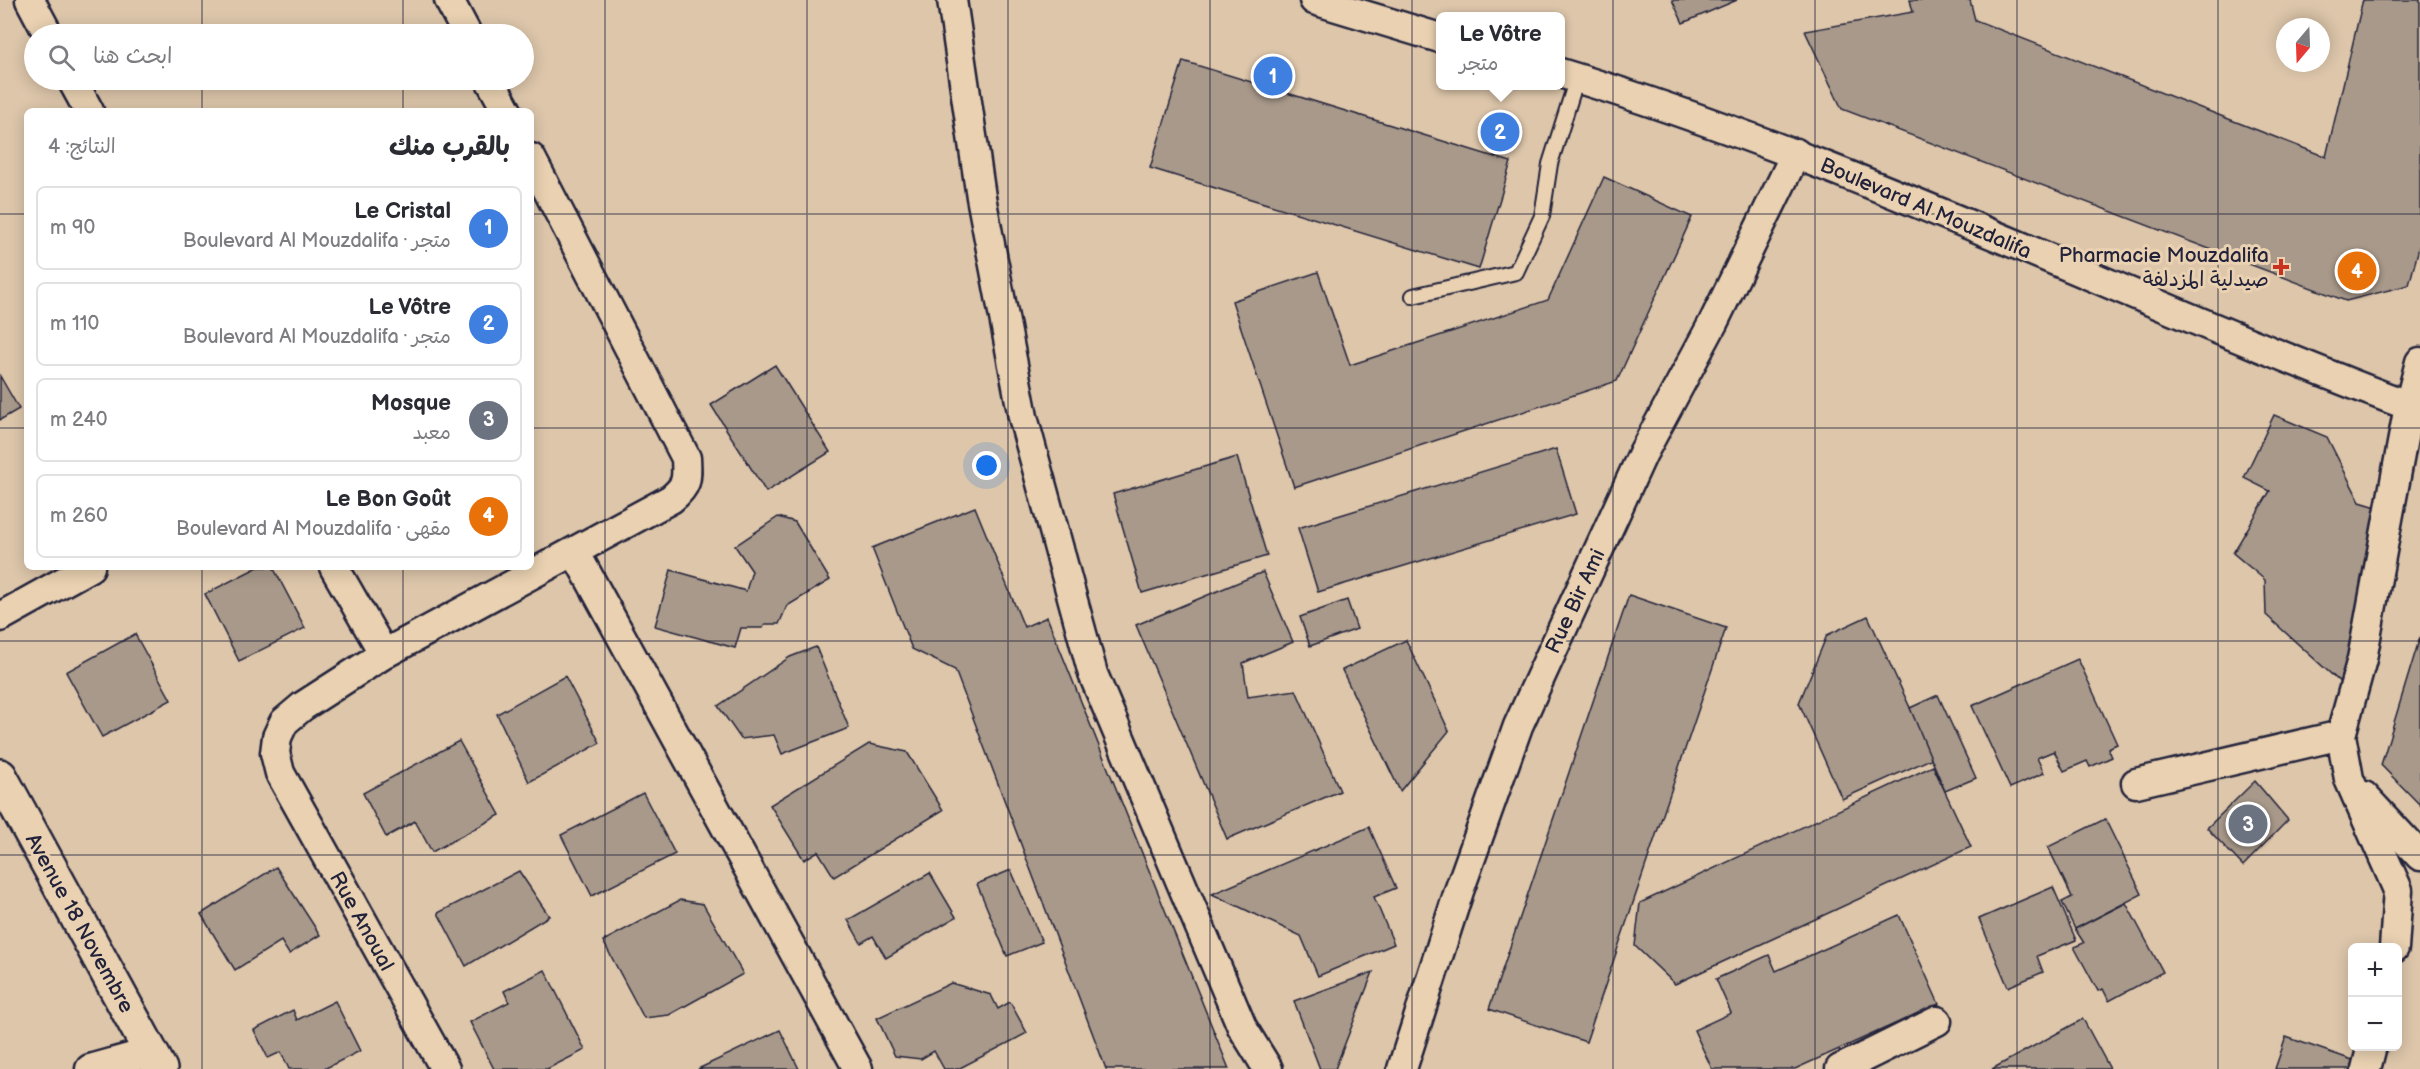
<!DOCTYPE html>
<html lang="ar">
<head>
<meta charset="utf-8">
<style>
	:root { --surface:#fff; --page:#f7f7f7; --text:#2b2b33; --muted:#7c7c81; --line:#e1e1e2; --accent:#2563eb }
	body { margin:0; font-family:"Balsamiq Sans","Playpen Sans Arabic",sans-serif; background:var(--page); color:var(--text); direction:rtl }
	.controls { position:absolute; right:18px; bottom:18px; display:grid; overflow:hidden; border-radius:9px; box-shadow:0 3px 15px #0003 }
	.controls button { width:54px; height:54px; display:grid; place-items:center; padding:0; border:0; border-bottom:2px solid var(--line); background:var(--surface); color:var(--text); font:30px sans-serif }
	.compass { position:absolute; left:2276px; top:18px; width:54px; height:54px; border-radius:50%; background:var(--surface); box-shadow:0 3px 15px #0003; rotate:199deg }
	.you { position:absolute; left:987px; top:466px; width:21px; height:21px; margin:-15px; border:4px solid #fff; border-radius:50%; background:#1a73e8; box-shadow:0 0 0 9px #1a73e833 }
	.badge { display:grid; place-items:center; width:39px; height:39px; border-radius:50%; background:var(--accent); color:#fff; font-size:20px; font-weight:700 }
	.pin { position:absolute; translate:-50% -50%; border:3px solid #fff; box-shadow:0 2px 6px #0006 }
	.popup { position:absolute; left:1436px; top:12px; width:129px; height:78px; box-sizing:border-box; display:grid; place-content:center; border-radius:9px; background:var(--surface); filter:drop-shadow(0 2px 4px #0005); font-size:20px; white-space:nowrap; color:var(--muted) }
	.popup b { font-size:22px; color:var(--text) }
	.popup::after { content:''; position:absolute; left:50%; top:100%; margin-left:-12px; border:12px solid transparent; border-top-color:var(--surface) }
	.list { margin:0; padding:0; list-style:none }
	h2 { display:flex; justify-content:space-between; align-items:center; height:78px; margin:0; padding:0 24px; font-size:26px }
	h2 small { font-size:20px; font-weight:400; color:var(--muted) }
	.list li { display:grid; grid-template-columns:39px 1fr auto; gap:18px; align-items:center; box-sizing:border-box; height:84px; margin:0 12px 12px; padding:0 12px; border:2px solid var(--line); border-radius:9px }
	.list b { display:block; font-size:22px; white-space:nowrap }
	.list p { margin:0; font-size:20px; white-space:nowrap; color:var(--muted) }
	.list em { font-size:20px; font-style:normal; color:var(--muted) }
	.icon { flex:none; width:33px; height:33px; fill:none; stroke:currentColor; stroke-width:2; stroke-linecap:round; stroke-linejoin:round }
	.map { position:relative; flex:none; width:2420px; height:1069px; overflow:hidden; direction:ltr }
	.search { position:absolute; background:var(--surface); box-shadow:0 3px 15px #0003; left:24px; top:24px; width:510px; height:66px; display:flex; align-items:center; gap:15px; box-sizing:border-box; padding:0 21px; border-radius:33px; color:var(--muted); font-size:22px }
	.panel { position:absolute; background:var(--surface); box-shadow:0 3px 15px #0003; left:24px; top:108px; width:510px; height:462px; border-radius:9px; direction:rtl }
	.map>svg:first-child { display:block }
</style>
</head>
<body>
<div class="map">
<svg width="2420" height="1069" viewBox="0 0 2420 1069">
	<rect width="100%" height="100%" fill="#ddc6aa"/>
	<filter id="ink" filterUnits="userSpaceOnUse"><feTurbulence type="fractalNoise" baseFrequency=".0167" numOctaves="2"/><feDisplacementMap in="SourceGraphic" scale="12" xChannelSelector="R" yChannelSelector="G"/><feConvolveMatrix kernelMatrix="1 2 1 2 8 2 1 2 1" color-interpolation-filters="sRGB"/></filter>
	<g filter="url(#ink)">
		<!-- building -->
		<g fill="#a8998a" stroke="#22223b" stroke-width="1.5">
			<polygon points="1672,0 1737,0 1683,23"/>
			<polygon points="1910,0 1970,0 1975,20 2326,157 2363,0 2420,0 2420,244 2409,285 2346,301 1842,109 1805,31 1913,12"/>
			<polygon points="1183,61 1511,162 1479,269 1150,168"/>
			<polygon points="1604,177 1692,217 1617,381 1294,487 1232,301 1318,272 1350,365 1548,300"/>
			<polygon points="775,365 830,452 766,492 711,405"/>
			<polygon points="0,376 19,409 0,420"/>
			<polygon points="2274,415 2327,437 2360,502 2380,508 2341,683 2266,615 2265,580 2233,553 2270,491 2244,478"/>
			<polygon points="1556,449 1576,514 1318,592 1298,528"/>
			<polygon points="1237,457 1267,556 1142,593 1113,494"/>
			<polygon points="975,507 1024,627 1047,617 1229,1069 1106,1069 955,670 912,649 872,548"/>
			<polygon points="778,517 795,522 830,580 787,606 779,624 765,624 763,628 741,628 735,648 655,626 671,570 746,591 752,571 735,546"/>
			<polygon points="258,567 273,567 305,628 239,661 205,594"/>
			<polygon points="1263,572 1293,642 1243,663 1248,697 1296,690 1340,791 1227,839 1136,625"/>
			<polygon points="1629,595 1726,628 1586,1042 1489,1009"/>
			<polygon points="1347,600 1357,629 1310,646 1300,617"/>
			<polygon points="1868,616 1933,758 1842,799 1799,703 1827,635"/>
			<polygon points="135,634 171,700 102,737 66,672"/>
			<polygon points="2420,637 2420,805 2381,765"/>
			<polygon points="1406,640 1449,731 1400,791 1342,670"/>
			<polygon points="816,647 849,728 782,754 774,735 741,739 718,706 790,657"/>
			<polygon points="2078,659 2117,744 2108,748 2112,757 2090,767 2087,761 2064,771 2054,751 2037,758 2044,773 2010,788 1972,706"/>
			<polygon points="565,676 600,743 529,782 497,714"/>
			<polygon points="1938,695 1976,778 1945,791 1910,708"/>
			<polygon points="459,741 500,815 432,852 415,821 386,837 363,793"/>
			<polygon points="869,744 907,752 943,810 834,877 818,851 804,860 770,805"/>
			<polygon points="1933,766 1971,847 1675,984 1635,946 1640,903"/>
			<polygon points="2255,781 2288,820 2243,866 2207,828"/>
			<polygon points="643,793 675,854 592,896 561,835"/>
			<polygon points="2105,819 2142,894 2075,929 2062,902 2072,897 2048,847"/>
			<polygon points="1369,827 1396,888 1374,897 1394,944 1318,976 1301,936 1212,894"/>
			<polygon points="276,867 320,935 289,954 281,941 235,970 201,914"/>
			<polygon points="1011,870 1042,942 1007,956 977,884"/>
			<polygon points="519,871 549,916 466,966 438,913"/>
			<polygon points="930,873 956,917 886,958 873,936 861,943 848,920"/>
			<polygon points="2053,887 2076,940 2037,956 2043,972 2008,987 1979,919"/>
			<polygon points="680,900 703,904 743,974 669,1015 644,1018 603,941"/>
			<polygon points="2126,903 2163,972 2109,1001 2103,989 2098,991 2074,947 2084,943 2075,929"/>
			<polygon points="1899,915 1939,1004 1795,1069 1712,1069 1694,1030 1731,1013 1716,979 1769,955 1776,971"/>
			<polygon points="545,970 585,1050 547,1069 494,1069 470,1022 509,1002 504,991"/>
			<polygon points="1373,972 1335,1069 1320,1069 1294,1001"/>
			<polygon points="951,983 991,995 998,1009 1010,1002 1027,1033 958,1069 944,1069 934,1051 921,1059 895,1056 877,1018"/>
			<polygon points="335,1001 360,1051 324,1069 289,1069 281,1052 268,1058 254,1030 293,1010 297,1020"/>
			<polygon points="2083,1019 2110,1069 1992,1069"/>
			<polygon points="780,1030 799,1069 698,1069"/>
			<polygon points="2286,1037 2361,1063 2359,1069 2275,1069"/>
		</g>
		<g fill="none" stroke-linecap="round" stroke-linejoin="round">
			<defs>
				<polyline id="lane" points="1413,296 1516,272 1542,216 1550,164 1577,78"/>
				<g id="street">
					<polyline points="30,0 48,34"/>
					<polyline points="449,0 467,34"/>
					<polyline points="952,0 981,197 1023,417 1093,674 1242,1027 1268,1069"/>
					<polyline points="1314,0 1440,38"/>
					<path d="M 1560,73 C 1855,162 2132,302 2420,410"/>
					<polyline points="72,80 89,111"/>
					<polyline points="490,80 507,111"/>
					<polyline points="575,552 858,1069"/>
					<polyline points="334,567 384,654"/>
					<polyline points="0,617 90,567"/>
					<polyline points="2136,783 2341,735"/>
					<polyline points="2364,796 2420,856"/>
					<polyline points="2394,948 2398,890 2349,779 2341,735 2362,659 2409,406 2420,362"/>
					<polyline points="90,1069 151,1052"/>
					<path d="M 445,1069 L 280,773 L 275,753 L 277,737 L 284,722 L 303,706 L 384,654 L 671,499 C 688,485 687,479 686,458 L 531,158"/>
					<polyline points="1402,1069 1459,891 1518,726 1643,453 1713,323 1796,153"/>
					<polyline points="1840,1069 1937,1021"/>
					<polyline points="2366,1069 2372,1046"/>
				</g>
				<polyline id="secondary" points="0,776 160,1069"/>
			</defs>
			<!-- lane casing -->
			<use href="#lane" stroke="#22223b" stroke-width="18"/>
			<!-- street casing -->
			<use href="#street" stroke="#22223b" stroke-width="33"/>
			<!-- secondary casing -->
			<use href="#secondary" stroke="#22223b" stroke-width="38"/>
			<!-- lane -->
			<use href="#lane" stroke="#e9d1b1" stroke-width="14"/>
			<!-- street -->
			<use href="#street" stroke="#e9d1b1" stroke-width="28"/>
			<!-- secondary -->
			<use href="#secondary" stroke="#e9d1b1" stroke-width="33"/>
		</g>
	</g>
	<!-- grid -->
	<path fill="none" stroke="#22223b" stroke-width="1.5" stroke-opacity="0.55" d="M 202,0 L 202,34M 403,0 L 403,34M 605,0 L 605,1069M 807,0 L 807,1069M 1008,0 L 1008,1069M 1210,0 L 1210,1069M 1412,0 L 1412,1069M 1613,0 L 1613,1069M 1815,0 L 1815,1069M 2017,0 L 2017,1069M 2218,0 L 2218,1069M 202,80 L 202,111M 403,80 L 403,111M 0,214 L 27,214M 531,214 L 2420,214M 0,428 L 27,428M 531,428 L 2420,428M 202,567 L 202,1069M 403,567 L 403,1069M 0,641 L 2420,641M 0,855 L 2420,855"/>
	<!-- markers -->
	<path fill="#c8321e" stroke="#e9d1b1" stroke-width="2" d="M2278 258h6v6h6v6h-6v6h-6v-6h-6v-6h6z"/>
	<g text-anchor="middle" stroke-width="6" stroke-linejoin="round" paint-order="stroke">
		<!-- street labels -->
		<g font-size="21" fill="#22223b" stroke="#e9d1b1">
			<text transform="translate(1926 208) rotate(23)" y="7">Boulevard Al Mouzdalifa</text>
			<text transform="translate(1575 601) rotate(-65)" y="7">Rue Bir Ami</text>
			<text transform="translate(362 921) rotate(61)" y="7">Rue Anoual</text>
			<text transform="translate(80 923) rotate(61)" y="7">Avenue 18 Novembre</text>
		</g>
		<!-- poi labels -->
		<g font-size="21" fill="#22223b" stroke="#e9d1b1" text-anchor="end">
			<text x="2269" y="262">Pharmacie Mouzdalifa<tspan x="2269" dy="24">صيدلية المزدلفة</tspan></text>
		</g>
	</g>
</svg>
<div class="controls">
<button>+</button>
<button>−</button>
</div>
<svg class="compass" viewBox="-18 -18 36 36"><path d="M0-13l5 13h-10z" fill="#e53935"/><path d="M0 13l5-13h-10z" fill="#7c7c81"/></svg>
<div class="you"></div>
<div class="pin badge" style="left:1273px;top:76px;background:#3f7fe0">1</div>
<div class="pin badge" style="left:1500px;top:132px;background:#3f7fe0">2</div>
<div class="popup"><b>Le Vôtre</b>متجر</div>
<div class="pin badge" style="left:2248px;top:824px;background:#6b7280">3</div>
<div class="pin badge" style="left:2357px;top:271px;background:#e8710a">4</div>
<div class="search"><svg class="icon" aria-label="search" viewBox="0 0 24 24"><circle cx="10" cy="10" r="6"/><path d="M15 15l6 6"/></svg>ابحث هنا</div>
<section class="panel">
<h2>بالقرب منك<small>النتائج: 4</small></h2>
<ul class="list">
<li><span class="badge" style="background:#3f7fe0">1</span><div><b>Le Cristal</b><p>متجر · Boulevard Al Mouzdalifa</p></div><em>90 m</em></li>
<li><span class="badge" style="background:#3f7fe0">2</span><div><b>Le Vôtre</b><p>متجر · Boulevard Al Mouzdalifa</p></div><em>110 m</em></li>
<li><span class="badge" style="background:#6b7280">3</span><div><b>Mosque</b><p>معبد</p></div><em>240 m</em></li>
<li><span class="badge" style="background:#e8710a">4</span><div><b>Le Bon Goût</b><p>مقهى · Boulevard Al Mouzdalifa</p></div><em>260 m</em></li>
</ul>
</section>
</div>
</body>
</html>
